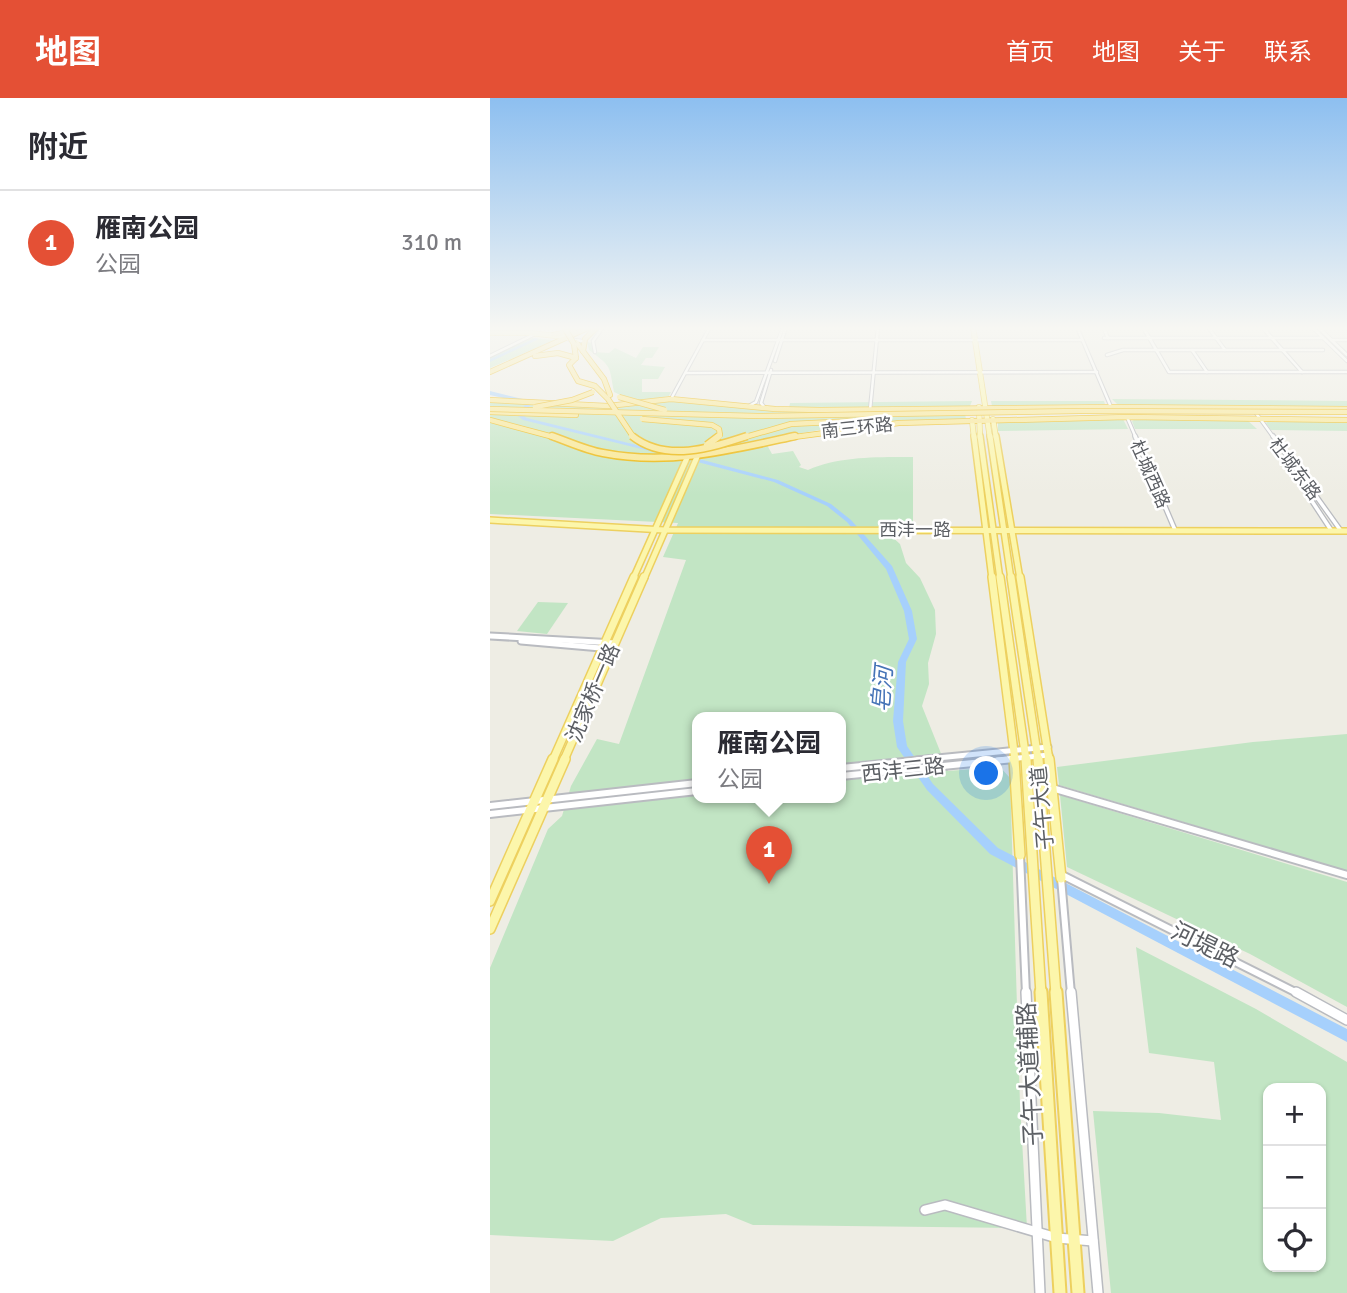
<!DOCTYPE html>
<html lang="zh">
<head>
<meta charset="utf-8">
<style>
	:root { --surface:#fff; --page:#f7f7f7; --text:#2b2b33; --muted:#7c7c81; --line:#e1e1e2; --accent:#e45035 }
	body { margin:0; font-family:Signika,"Noto Sans SC",sans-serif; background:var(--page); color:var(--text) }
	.controls { position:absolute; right:21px; bottom:21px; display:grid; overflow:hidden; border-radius:14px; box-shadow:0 2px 5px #0004 }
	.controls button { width:63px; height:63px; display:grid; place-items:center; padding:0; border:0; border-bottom:2px solid var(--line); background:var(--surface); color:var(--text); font:35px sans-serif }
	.you { position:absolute; left:497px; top:676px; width:24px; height:24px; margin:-18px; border:5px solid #fff; border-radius:50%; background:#1a73e8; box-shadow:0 0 0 10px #1a73e833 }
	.badge { display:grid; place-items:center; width:46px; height:46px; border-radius:50%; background:var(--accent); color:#fff; font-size:23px; font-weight:700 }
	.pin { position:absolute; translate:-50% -58px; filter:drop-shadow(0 2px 4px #0008) }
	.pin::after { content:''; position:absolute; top:37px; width:24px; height:21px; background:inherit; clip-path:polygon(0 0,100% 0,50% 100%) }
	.popup { position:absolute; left:202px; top:614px; width:154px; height:91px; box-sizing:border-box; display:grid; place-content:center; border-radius:14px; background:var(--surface); filter:drop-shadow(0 2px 5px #0005); font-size:23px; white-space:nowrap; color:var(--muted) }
	.popup b { font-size:26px; color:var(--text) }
	.popup::after { content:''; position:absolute; left:50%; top:100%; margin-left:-14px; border:14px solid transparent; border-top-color:var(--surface) }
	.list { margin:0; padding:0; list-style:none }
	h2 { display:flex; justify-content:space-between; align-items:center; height:91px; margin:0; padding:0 28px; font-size:30px }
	h2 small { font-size:23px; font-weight:400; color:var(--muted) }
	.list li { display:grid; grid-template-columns:46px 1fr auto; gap:21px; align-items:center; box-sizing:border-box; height:105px; padding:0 28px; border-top:2px solid var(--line) }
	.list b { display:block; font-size:26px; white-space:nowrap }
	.list p { margin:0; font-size:23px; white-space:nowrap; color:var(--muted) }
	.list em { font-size:23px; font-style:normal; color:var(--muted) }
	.icon { flex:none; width:38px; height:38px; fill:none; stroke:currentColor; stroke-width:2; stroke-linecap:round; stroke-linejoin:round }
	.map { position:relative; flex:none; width:857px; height:1195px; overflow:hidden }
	header { display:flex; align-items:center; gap:42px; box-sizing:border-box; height:98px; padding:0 35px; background:var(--accent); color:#fff }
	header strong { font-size:33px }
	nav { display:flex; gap:38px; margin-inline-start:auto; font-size:24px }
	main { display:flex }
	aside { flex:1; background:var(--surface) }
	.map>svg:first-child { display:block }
</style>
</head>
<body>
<header>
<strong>地图</strong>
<nav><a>首页</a><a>地图</a><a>关于</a><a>联系</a></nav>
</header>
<main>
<aside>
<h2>附近<small></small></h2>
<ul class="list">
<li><span class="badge">1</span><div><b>雁南公园</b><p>公园</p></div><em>310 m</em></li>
</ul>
</aside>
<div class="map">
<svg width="857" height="1195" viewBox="0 0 857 1195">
	<rect width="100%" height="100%" fill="#eeede4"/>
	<!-- green -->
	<g fill="#c2e5c4" fill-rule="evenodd">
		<polygon points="42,240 64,242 0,270 0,259"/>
		<path d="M 97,244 L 102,245 L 104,254 L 119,255 L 125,250 L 146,260 L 153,249 L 169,249 L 162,260 L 156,260 L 151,267 L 175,269 L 168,281 L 152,281 L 152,294 L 181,294 L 179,298 L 145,304 L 124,294 C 119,267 122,269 99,252 Z"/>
		<polygon points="622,301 857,303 857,309 628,307"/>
		<path d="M 181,302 L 266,311 L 474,311 L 476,321 C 421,323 366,325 312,335 C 263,344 214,360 165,359 C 109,359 56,329 0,321 L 0,303 L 120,309 Z"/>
		<polygon points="482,303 480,308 299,310 300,305"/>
		<polygon points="501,303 614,303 615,306 502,308"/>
		<polygon points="633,321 638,331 508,333 508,323"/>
		<polygon points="646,321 756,321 767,331 645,331 642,323"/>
		<polygon points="779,322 857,323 857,333 781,332 776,325"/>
		<path d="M 0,325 C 39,330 75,347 113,357 C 167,373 224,357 276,345 L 282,356 L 303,353 L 311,367 L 309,369 L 318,372 C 349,358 389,359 423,359 L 423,426 L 389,427 L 410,446 L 416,465 L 430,480 L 445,512 L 446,536 L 438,565 L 439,586 L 432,608 L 458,673 L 510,669 L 520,680 L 530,1006 L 537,1130 L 263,1127 L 236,1116 L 171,1120 L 123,1143 L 0,1137 L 0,870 L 58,731 L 72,718 L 81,688 L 107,641 L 129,646 L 196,462 L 173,459 L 188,425 L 0,416 ZM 207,620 L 351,620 L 351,700 L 207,700 Z"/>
		<polygon points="48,504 78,505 57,536 27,533"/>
		<polygon points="857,636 857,773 569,687 567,669 763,644"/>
		<polygon points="570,697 857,784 857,909 760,856 577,769"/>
		<path d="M 646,849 L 766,911 L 857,964 L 857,1195 L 621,1195 L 603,1013 L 669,1015 L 731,1022 L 724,964 L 659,955 ZM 778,990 L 831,990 L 831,1169 L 778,1169 Z"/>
	</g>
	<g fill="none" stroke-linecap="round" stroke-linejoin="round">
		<!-- river -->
		<g fill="#a6d0fc" fill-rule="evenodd">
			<polygon points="45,240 49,241 0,264 0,261"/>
			<polygon points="0,293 41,303 42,304 34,318 37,320 171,353 168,355 33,322 28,318 36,305 0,297"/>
			<polygon points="198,358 288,382 341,406 361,422 402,468 422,513 427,541 416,564 413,623 417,648 443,686 508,750 857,931 857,944 500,756 437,692 407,649 403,623 408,564 419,541 414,513 396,471 357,424 337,408 284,384 196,361 196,359"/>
		</g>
		<defs>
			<g id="minor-far4">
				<polyline points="587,229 621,309"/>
				<polyline points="613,229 618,240"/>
				<polyline points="653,229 679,274 857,274"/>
				<polyline points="718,229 735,252"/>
				<polyline points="772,229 812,274"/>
				<polyline points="822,229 857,263"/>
				<polyline points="828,229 857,257"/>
				<polyline points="614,240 833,240"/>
				<polyline points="77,241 92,243"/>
				<polyline points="213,242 592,242"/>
				<polyline points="841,242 857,242"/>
				<polyline points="702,252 717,274"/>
				<polyline points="105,254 103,243 113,229"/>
				<polyline points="617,257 633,252 833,252"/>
				<polyline points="0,258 47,235"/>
				<polyline points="285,263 296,229"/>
				<polyline points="196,275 607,274"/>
				<polyline points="181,301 220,229"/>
				<polyline points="259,308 266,304 293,229"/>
				<polyline points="275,310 271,305 281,272"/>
				<polyline points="763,311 784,340"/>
				<polyline points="380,312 388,229"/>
				<polyline points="637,319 646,340"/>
			</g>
			<g id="minor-far3">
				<polyline points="645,338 685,432"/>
				<polyline points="783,338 851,433"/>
				<polyline points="812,388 841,432"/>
			</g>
			<g id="minor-far2">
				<polyline points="0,538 125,545"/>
				<polyline points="31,543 122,551"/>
				<polyline points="427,662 558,649"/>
				<polyline points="507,662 559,657"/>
			</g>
			<g id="minor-far1">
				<polyline points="351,670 444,661"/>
				<polyline points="351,678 524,661"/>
				<polyline points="562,690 857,777"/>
				<polyline points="0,708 207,685"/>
				<polyline points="0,716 207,693"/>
				<polyline points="530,757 536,896"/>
				<polyline points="570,776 809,896"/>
				<polyline points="571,780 581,896"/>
			</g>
			<g id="minor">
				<polyline points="536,894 550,1195"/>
				<polyline points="581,894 608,1195"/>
				<polyline points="806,894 857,922"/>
				<polyline points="435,1112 455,1107 567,1140 603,1143"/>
			</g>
			<g id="major-far4">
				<polyline points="483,229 500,340"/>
				<polyline points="0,235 40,235 75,239"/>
				<polyline points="489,309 490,340"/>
				<polyline points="503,321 506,340"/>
				<polyline points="482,322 484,340"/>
			</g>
			<g id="major-far3">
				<polyline points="484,338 502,481"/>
				<polyline points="490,338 510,481"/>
				<polyline points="500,338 521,481"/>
				<polyline points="506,338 530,481"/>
				<polyline points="0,422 174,432 857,433"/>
				<polyline points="143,481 197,360"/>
				<polyline points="154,481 207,359"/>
			</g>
			<g id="major-far2">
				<polyline points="502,479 525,662"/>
				<polyline points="510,479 536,662"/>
				<polyline points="521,479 548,662"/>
				<polyline points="530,479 559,662"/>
				<polyline points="63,662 144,479"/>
				<polyline points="74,662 154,479"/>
			</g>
			<g id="major-far1">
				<polyline points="524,661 530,757"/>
				<polyline points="536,661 551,896"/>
				<polyline points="548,661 566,896"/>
				<polyline points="559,661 571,780"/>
				<polyline points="0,803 63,661"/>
				<polyline points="0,831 75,661"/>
			</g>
			<g id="major">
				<polyline points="551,894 570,1195"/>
				<polyline points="566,894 588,1195"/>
			</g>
			<g id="highway-far1">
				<polyline points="63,237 83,233"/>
				<polyline points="86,244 114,281 120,297"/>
				<polyline points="84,246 86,260 79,267 88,283 105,288 118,301"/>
				<polyline points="93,253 95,241 107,229"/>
				<polyline points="45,258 68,255 86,260"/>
				<polyline points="0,274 100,229"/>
				<polyline points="0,302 118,308 181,301 285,311 330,312 621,309 857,311"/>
				<polyline points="0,314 86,317"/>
				<polyline points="0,322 67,340"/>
				<polyline points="297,340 409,325 637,319 857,322"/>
			</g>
			<path id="highway" d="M 62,338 C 79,344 96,352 113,355 C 179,368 241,352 305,338"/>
		</defs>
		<!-- minor-far4 casing -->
		<use href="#minor-far4" stroke="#b9bbc0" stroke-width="4.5"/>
		<!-- minor-far3 casing -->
		<use href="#minor-far3" stroke="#b9bbc0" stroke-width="6"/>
		<!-- minor-far2 casing -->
		<use href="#minor-far2" stroke="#b9bbc0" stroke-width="9"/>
		<!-- minor-far1 casing -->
		<use href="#minor-far1" stroke="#b9bbc0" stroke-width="10"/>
		<!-- minor casing -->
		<use href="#minor" stroke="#b9bbc0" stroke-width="12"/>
		<!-- major-far4 casing -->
		<use href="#major-far4" stroke="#edd05f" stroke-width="6"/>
		<!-- major-far3 casing -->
		<use href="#major-far3" stroke="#edd05f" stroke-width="8"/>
		<!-- major-far2 casing -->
		<use href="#major-far2" stroke="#edd05f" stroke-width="10"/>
		<!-- major-far1 casing -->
		<use href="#major-far1" stroke="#edd05f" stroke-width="12"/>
		<!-- major casing -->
		<use href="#major" stroke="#edd05f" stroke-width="15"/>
		<!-- highway-far1 casing -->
		<use href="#highway-far1" stroke="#ecb607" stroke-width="6"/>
		<!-- highway casing -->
		<use href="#highway" stroke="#ecb607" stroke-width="9"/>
		<!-- minor-far4 -->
		<use href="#minor-far4" stroke="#fff" stroke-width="2.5"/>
		<!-- minor-far3 -->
		<use href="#minor-far3" stroke="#fff" stroke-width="3.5"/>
		<!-- minor-far2 -->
		<use href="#minor-far2" stroke="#fff" stroke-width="5"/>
		<!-- minor-far1 -->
		<use href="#minor-far1" stroke="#fff" stroke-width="6"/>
		<!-- minor -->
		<use href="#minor" stroke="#fff" stroke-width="9"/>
		<!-- major-far4 -->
		<use href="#major-far4" stroke="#fcf6ab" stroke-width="4.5"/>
		<!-- major-far3 -->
		<use href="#major-far3" stroke="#fcf6ab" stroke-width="5"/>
		<!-- major-far2 -->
		<use href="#major-far2" stroke="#fcf6ab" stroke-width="7"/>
		<!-- major-far1 -->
		<use href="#major-far1" stroke="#fcf6ab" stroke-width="9"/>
		<!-- major -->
		<use href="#major" stroke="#fcf6ab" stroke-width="11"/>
		<!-- highway-far1 -->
		<use href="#highway-far1" stroke="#fae790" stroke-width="4.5"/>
		<!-- highway -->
		<use href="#highway" stroke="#fae790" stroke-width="6"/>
		<defs>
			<g id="highway-bridge-far1">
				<polyline points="74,229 84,246"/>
				<polyline points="129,299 175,312"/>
				<polyline points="118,301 144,340"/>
				<polyline points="45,309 82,302 103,294"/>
				<polyline points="0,311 268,318 590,313 857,314"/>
				<polyline points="152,321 222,327 229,331 230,337 226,340"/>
				<polyline points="252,340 301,326 363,323"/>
			</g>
			<g id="highway-bridge">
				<path d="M 142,338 C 176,365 221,350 257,338"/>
				<polyline points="217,347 229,338"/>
			</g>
		</defs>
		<!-- highway-bridge-far1 casing -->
		<use href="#highway-bridge-far1" stroke="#ecb607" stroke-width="6" stroke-linecap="butt"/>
		<!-- highway-bridge casing -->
		<use href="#highway-bridge" stroke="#ecb607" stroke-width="9" stroke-linecap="butt"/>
		<!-- highway-bridge-far1 -->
		<use href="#highway-bridge-far1" stroke="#fae790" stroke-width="4.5"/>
		<!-- highway-bridge -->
		<use href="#highway-bridge" stroke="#fae790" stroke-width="6"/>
	</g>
	<!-- sky -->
	<linearGradient id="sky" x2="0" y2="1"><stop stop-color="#8dbff0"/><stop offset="0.58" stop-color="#f7f7f3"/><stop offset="1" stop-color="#f7f7f3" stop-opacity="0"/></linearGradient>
	<rect width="857" height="397" fill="url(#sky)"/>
	<g text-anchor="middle" stroke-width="5" stroke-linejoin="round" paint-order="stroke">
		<!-- far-street labels -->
		<g font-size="18" fill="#5c5f64" stroke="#fff">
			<text transform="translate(367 330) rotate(-6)" y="6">南三环路</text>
			<text transform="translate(805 371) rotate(53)" y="6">杜城东路</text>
			<text transform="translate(660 376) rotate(66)" y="6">杜城西路</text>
			<text x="425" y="438">西沣一路</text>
		</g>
		<!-- street labels -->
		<g font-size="21" fill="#5c5f64" stroke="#fff">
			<text transform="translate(103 595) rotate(-67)" y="7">沈家桥一路</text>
			<text transform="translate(413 672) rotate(-6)" y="7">西沣三路</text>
			<text transform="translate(552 710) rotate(-95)" y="7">子午大道</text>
		</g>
		<!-- water labels -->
		<g font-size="23" font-style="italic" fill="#4674b7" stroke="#fff">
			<text transform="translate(392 591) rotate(-85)" y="8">皂河</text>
		</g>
		<!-- near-street labels -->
		<g font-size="24" fill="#5c5f64" stroke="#fff">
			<text transform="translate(715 847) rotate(26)" y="8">河堤路</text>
			<text transform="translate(540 976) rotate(-93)" y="8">子午大道辅路</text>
		</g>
	</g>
</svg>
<div class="controls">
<button>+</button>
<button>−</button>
<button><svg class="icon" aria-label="locate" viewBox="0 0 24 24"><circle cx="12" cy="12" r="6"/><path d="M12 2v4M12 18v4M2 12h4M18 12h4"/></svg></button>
</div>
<div class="you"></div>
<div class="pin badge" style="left:279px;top:786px">1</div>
<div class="popup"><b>雁南公园</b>公园</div>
</div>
</main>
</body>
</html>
